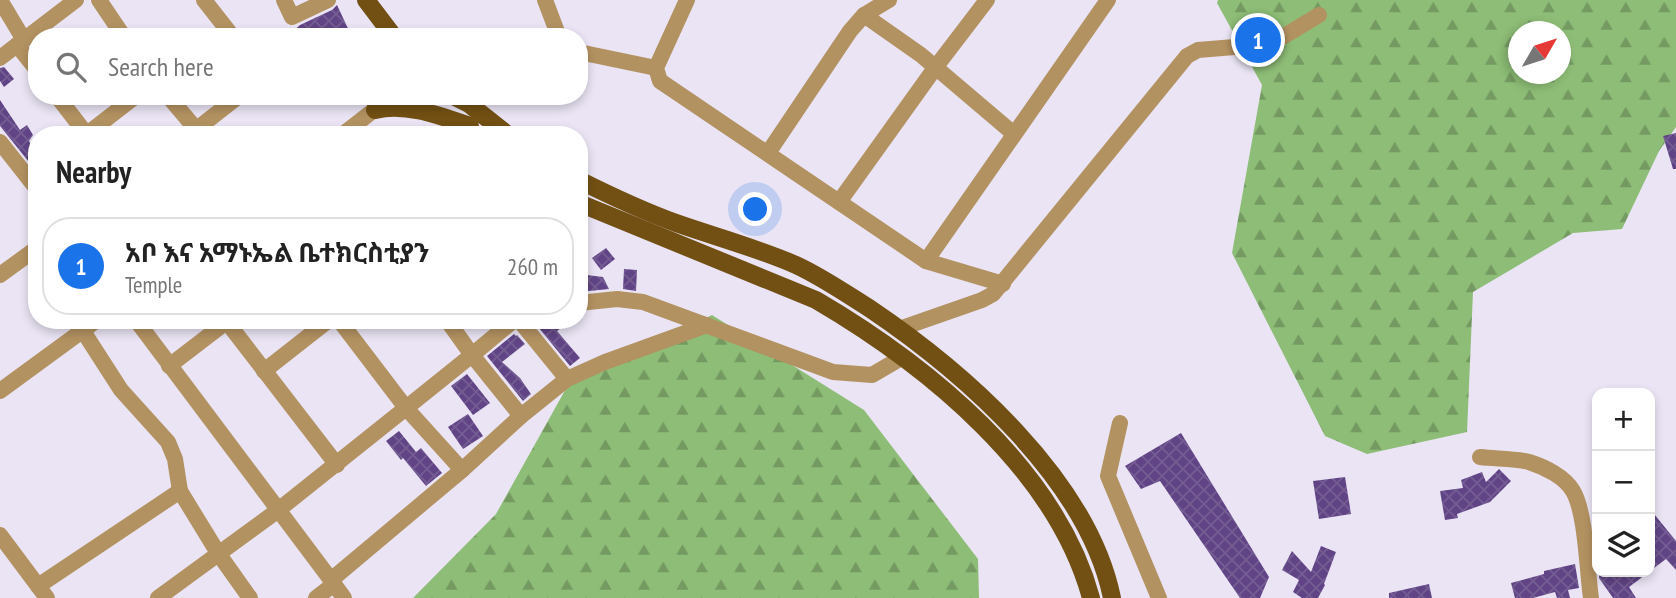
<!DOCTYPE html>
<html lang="en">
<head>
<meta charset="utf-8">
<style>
	:root { --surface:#fff; --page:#f6f6f6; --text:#222; --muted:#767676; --line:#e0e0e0; --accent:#1a73e8 }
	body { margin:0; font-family:"PT Sans Narrow","Noto Sans Ethiopic",sans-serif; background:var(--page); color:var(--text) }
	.controls { position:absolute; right:21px; bottom:21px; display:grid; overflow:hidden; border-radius:14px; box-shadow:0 4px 10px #0003 }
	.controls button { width:63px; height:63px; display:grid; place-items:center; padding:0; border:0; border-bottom:2px solid var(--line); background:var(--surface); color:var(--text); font:35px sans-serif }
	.compass { position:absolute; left:1508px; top:21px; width:63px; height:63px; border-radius:50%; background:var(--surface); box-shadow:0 4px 10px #0003; rotate:51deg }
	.you { position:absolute; left:756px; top:210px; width:24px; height:24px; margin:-18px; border:5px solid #fff; border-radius:50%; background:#1a73e8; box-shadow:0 0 0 10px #1a73e833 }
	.badge { display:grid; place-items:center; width:46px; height:46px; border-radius:50%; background:var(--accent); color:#fff; font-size:23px; font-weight:700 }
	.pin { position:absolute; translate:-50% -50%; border:4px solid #fff; box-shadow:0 2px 7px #0006 }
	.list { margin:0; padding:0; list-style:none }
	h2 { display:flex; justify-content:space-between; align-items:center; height:91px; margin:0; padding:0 28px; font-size:30px }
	h2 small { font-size:23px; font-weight:400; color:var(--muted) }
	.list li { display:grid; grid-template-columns:46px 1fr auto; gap:21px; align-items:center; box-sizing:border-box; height:98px; margin:0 14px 14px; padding:0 14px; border:2px solid var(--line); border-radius:28px }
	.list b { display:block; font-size:26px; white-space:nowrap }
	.list p { margin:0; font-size:23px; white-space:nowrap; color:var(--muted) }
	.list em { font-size:23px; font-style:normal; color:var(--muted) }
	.icon { flex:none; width:38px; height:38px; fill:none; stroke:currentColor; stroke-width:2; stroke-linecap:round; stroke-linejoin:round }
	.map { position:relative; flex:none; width:1676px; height:598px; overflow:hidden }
	.search { position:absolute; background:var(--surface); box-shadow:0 4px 10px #0003; left:28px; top:28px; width:560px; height:77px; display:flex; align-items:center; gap:18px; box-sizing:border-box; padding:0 24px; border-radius:28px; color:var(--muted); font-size:26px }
	.panel { position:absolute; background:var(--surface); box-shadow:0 4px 10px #0003; left:28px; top:126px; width:560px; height:203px; border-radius:28px }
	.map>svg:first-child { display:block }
</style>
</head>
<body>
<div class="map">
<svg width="1676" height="598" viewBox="0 0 1676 598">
	<defs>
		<pattern id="forest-firs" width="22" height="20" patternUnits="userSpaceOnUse" patternTransform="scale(1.75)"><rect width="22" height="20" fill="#8dbd76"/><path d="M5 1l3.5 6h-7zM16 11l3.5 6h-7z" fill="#749a62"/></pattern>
		<pattern id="building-cross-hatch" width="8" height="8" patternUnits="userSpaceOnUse" patternTransform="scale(1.75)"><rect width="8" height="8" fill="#614486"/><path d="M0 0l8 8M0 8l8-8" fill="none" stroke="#745d92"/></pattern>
	</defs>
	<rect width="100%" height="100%" fill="#eae4f4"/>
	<!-- forest -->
	<g fill="url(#forest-firs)" fill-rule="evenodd">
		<path d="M 1218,0 L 1676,0 L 1676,127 L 1659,151 L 1622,229 L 1573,233 L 1473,292 L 1467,432 L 1367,454 L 1325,436 L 1232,253 L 1262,85 L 1217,3 ZM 1518,32 L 1560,32 L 1560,74 L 1518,74 Z"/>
		<polygon points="712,315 864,410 978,559 979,598 413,598 496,514 568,385"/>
	</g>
	<!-- building -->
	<g fill="url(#building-cross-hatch)">
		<polygon points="337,5 352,37 287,37 300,25 332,10"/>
		<polygon points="4,67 14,79 4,87 0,81 0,68"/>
		<polygon points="0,100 20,130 27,125 33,135 29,141 37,155 37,172 0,126"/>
		<polygon points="1676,133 1676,169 1673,169 1663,136"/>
		<polygon points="606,248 615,259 601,270 592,258"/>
		<polygon points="624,269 637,270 636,291 623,289"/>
		<polygon points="579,274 603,277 609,289 579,292"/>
		<polygon points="535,320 556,320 561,328 557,331 580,358 570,366 534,322"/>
		<polygon points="514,334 516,336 517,335 525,344 502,362 520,378 531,394 523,401 487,356"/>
		<polygon points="467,374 490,403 473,415 451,386"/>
		<polygon points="468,414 483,436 463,449 448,427"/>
		<polygon points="399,431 416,452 421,448 442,473 426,486 403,458 401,460 386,441"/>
		<polygon points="1181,433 1269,577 1260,598 1240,598 1160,481 1141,489 1125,466"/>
		<polygon points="1499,469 1511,481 1490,502 1457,514 1458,518 1445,520 1440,491 1463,488 1461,480 1482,472 1486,482"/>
		<polygon points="1345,477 1351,514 1319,519 1313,481"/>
		<polygon points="1650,509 1676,541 1676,570 1666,559 1650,571"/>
		<polygon points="1321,546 1336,552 1324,584 1325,585 1318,598 1302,598 1293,592 1299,580 1282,570 1292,551 1311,572"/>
		<polygon points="1575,564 1579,588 1568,590 1570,598 1557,598 1555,592 1533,598 1515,598 1511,583 1544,574 1544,571"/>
		<polygon points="1599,572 1649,572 1629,587 1636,598 1613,598 1599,578"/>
		<polygon points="1429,584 1432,598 1389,598 1389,593"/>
	</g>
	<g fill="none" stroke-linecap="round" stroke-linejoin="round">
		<!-- minor -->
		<g stroke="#b39261" stroke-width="16">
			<polyline points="0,0 24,40"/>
			<polyline points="99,0 124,37"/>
			<polyline points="204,0 233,37"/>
			<polyline points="284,0 292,17 328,0"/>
			<polyline points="545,0 559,37"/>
			<polyline points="687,0 656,68 660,81 926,261 1108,0"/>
			<polyline points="889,0 864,15 921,55 1014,134"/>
			<polyline points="17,45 37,70"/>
			<polyline points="579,52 656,68"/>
			<polyline points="0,58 76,0"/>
			<polyline points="57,96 87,135"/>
			<polyline points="168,96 201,135"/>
			<polyline points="87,134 136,96"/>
			<polyline points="189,135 239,96"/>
			<polyline points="342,135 392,96"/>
			<polyline points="0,142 37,189"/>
			<polyline points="768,153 850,31 864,15"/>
			<polyline points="839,202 935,68 987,0"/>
			<polyline points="926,261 1003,284"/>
			<polyline points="0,275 37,248"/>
			<polyline points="579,303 617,299 643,302 833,372 872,375 901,358"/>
			<polyline points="136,320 331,580 462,470 406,408 472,355 447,320"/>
			<polyline points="519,320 567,379"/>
			<polyline points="227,322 337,465"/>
			<polyline points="899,329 982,300 993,294 1187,56 1198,50 1271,44 1319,15"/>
			<polyline points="83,331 121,390 168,442 175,459 180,491 218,553 250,598"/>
			<polyline points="169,366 229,320"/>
			<polyline points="264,371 329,320"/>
			<polyline points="0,391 97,320"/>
			<polyline points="521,416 567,379 605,362 707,325"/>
			<polyline points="1120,423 1108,476 1159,598"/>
			<path d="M 1480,457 C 1496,459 1514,458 1529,462 C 1545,467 1565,477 1573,491 C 1586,513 1587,571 1591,598"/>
			<polyline points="462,470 521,416 472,355 514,320"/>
			<polyline points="0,535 47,598"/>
			<polyline points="331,580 344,598"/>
			<polyline points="38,586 180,491"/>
			<polyline points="158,598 277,511 406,408 339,320"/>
			<polyline points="316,598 334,584"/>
		</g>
		<!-- major -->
		<g stroke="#725013" stroke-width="18">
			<polyline points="366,0 394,37"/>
			<polyline points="453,96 469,104 508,135"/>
			<path d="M 375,110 C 405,102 441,116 470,126"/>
			<path d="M 579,180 C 611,196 643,211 676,223 C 716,237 757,248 796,265 C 822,277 845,293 869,308 C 964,372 1088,480 1112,598"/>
			<path d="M 579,203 L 816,300 C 927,365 1056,469 1091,598"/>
		</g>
	</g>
</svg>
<div class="controls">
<button>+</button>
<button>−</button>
<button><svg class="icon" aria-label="layers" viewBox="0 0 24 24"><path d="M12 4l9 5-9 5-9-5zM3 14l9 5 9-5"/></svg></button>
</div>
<svg class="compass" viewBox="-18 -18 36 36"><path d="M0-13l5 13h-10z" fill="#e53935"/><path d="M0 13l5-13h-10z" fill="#767676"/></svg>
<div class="you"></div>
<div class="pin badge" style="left:1258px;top:40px">1</div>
<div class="search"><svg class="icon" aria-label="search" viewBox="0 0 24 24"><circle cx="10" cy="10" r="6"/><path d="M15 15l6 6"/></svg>Search here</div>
<section class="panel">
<h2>Nearby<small></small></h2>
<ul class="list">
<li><span class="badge">1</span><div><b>አቦ እና አማኑኤል ቤተክርስቲያን</b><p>Temple</p></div><em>260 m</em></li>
</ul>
</section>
</div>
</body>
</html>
